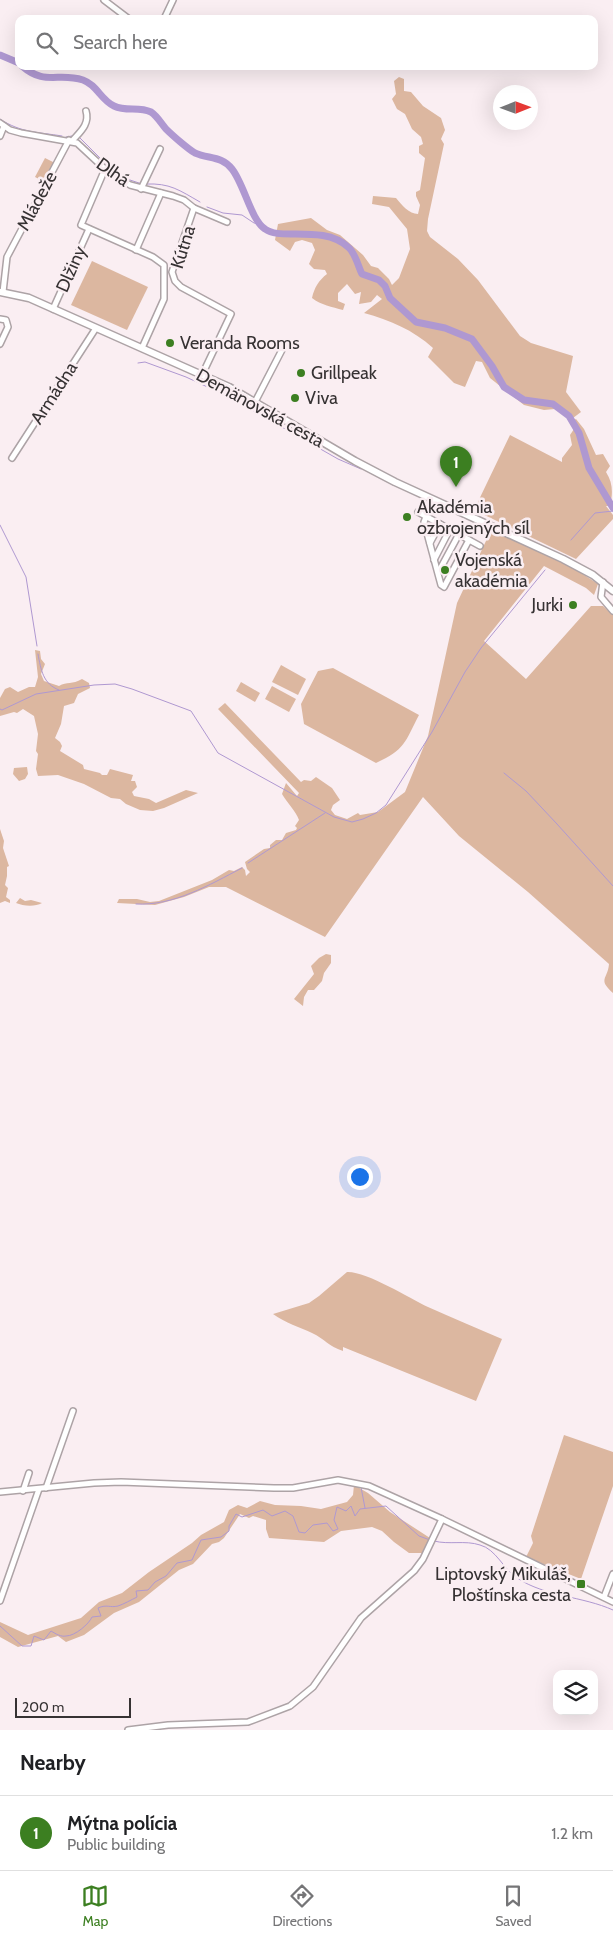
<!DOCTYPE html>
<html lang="en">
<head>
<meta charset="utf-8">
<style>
	:root { --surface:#fff; --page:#f6f6f6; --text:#202124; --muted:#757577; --line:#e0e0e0; --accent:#3c7f21 }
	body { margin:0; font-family:Cabin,sans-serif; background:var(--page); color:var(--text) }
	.controls { position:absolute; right:15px; bottom:15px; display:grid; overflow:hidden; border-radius:10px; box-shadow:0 5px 20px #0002 }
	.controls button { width:45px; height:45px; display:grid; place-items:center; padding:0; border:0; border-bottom:1px solid var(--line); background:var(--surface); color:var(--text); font:25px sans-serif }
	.compass { position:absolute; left:493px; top:85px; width:45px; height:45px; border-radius:50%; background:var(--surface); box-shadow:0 5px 20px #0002; rotate:89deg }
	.scale { position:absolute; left:15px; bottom:12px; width:116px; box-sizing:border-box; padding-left:5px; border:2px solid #363233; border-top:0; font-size:14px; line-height:18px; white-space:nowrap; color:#363233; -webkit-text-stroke:4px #faeef2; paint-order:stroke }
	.you { position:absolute; left:359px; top:1176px; width:18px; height:18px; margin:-12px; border:4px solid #fff; border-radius:50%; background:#1a73e8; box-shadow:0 0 0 8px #1a73e833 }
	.badge { display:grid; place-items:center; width:32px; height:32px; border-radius:50%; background:var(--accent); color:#fff; font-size:16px; font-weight:700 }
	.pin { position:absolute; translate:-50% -41px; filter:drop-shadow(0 1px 2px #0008) }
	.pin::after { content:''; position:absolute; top:26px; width:18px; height:15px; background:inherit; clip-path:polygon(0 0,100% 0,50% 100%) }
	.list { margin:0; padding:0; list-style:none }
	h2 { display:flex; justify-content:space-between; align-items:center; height:65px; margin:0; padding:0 20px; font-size:21px }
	h2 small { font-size:16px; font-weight:400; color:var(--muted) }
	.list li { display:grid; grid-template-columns:32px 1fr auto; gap:15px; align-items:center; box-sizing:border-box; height:75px; padding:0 20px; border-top:1px solid var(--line) }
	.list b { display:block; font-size:19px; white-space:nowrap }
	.list p { margin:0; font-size:16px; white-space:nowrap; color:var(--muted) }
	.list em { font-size:16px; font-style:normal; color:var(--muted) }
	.icon { flex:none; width:28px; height:28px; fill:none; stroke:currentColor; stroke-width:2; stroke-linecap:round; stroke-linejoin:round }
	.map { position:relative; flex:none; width:613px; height:1730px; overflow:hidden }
	.search { position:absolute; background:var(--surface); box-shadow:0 5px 20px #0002; left:15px; right:15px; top:15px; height:55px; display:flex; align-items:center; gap:12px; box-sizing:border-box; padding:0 18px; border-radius:10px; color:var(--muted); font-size:19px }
	.sheet { height:140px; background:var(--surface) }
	nav { display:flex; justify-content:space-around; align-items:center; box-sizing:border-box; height:70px; border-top:1px solid var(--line); background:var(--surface); font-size:14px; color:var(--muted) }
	nav a { display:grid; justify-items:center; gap:2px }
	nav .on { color:var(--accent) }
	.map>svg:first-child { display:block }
</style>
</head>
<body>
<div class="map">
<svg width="613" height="1730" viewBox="0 0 613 1730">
	<rect width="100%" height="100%" fill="#faeef2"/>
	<!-- green -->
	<g fill="#dcb7a0">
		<path d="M 399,77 L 404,79 L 404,91 L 411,92 L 423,106 L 441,118 L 445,130 L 441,139 L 444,144 L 428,219 L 427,231 L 430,237 L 458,259 L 478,280 L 520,336 L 531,343 L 573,356 L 566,392 L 581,412 L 573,418 L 556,403 L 555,409 L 544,410 L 524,405 L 490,378 L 482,362 L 476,361 L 465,387 L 454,383 L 428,357 L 433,348 C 413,330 390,320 364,313 L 382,299 L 377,295 L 371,302 L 359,304 L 361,292 L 355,294 L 347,284 L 338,293 L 338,301 L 345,304 L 343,310 C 332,307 321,305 312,298 C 314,288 319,280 327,274 L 325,270 L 314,269 L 309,264 L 315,250 L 312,243 L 302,240 L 295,242 L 290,251 L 275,240 L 278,224 L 311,218 L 327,230 L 340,235 L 363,255 L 371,266 L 378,268 L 389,279 L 392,285 L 399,278 L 410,249 L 407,229 L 389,207 L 372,204 L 373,196 L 396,198 C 402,205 409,214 418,214 L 420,205 L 416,196 L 416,192 L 420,190 L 425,158 L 419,153 L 419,146 L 423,144 L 421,137 L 412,129 L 405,114 L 397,109 L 392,99 L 396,94 L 394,81 Z"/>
		<polygon points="45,158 55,163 45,182 35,177"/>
		<polygon points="92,261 148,287 127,330 71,305"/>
		<path d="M 576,419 L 584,429 L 596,455 L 603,454 L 610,466 L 606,472 C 613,483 613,493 610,506 L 606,506 L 613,515 L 613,519 L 576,559 L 474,510 L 510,435 L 562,462 L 562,458 L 572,445 L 570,435 L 576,426 L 574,420 Z"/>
		<path d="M 492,528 L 575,569 L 598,584 L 594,595 L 586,588 L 544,566 L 484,641 L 526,679 L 591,606 L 603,606 L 613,615 L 613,993 C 597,979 608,979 609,964 L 528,892 L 459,836 L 423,797 L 325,937 L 226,887 L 209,887 L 184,897 L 155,905 L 117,903 L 119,899 L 137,899 L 150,902 L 159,901 L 212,880 L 229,870 L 234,871 L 242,867 L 245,870 L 246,876 L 250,872 L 247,869 L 245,862 L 264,849 L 270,848 L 270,845 L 276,840 L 282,840 L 286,833 L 296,830 L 297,828 L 295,826 L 299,820 C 296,811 287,803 282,794 L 286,783 L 297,796 L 299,793 L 218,709 L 225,703 L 301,782 L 304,780 L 311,781 L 316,777 L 332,788 L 340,800 L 333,805 L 331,810 L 335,815 L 347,819 L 358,813 L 360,815 L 378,812 L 405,792 L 428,736 L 457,603 Z"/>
		<path d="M 35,650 L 40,651 L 41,659 L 45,664 L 41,674 L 44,681 L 59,686 C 67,681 72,685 82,679 L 89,683 L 90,688 L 78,694 L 74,703 L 64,706 L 61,724 L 55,738 L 60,742 L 62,746 L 60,751 L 83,765 L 84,769 L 100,773 L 102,775 L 107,775 L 110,769 L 133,775 L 131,781 L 135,781 L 137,787 L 132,792 L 134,796 L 149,799 L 156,803 L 186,790 L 198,793 L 164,808 L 153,811 L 140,810 L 126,804 L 120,799 L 111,798 L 84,784 L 58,775 L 38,776 L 36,769 L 38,754 L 36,751 L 38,734 L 34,716 L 23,709 L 17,713 L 14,712 L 0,716 L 0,698 L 5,689 L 10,687 L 18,692 L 29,687 L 35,687 L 38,677 Z"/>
		<polygon points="281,665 306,679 298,695 272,682"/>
		<path d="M 333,668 L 419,715 C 405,742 405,750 376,763 L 304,724 L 301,704 L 318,671 Z"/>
		<polygon points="241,682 260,693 255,702 236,691"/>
		<polygon points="272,686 296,699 289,712 265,699"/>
		<polygon points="27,767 28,774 25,779 19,781 13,774 14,768"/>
		<polygon points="0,829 4,841 3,848 9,866 7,867 7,876 5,885 8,888 6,897 10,900 10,903 5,901 0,903"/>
		<path d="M 20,898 L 25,901 L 31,900 L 42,903 C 35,907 23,906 16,903 Z"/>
		<polygon points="326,954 331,955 331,963 324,973 322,981 314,990 308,990 304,997 303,1006 294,999 314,974 311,966 319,958"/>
		<path d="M 347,1272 C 366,1271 409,1298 428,1307 C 452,1318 477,1328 502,1339 L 476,1401 L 343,1347 L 343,1351 C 328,1346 325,1339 312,1333 C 299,1327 286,1323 273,1314 L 309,1303 L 319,1296 Z"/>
		<polygon points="564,1435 613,1452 613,1486 581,1579 526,1557 533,1543 531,1536"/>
		<polygon points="354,1485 368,1493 390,1512 430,1538 423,1553 409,1553 394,1542 382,1531 372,1527 341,1531 324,1542 269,1538 266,1529 266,1520 253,1516 249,1518 240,1514 224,1538 219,1542 212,1544 193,1564 179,1570 139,1602 114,1613 84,1635 66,1642 58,1636 18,1647 0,1637 0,1622 28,1635 81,1618 99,1602 122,1593 149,1572 192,1543 201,1535 224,1522 229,1510 238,1505 247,1508 260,1501 275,1505 301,1506 321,1509 347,1502 353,1495"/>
	</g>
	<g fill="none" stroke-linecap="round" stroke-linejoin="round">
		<!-- stream -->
		<g stroke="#af98d1" stroke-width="1">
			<path d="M 0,119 C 21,133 38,132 62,136"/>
			<polyline points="78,136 110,168 130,180 142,184"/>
			<polyline points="66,137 72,136"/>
			<path d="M 146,184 C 170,183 179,190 200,202"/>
			<polyline points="207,207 223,213 242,215 254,223 260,224"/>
			<polyline points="138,363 145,362 186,377 231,398 338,459 361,469"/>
			<polyline points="0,525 26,577 37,646"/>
			<polyline points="571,540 595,513 613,511"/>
			<path d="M 38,654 C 41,670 43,684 59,690"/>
			<polyline points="0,709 2,710 36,694 94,685 115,684 132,689 191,711 218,753 334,817 352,822 363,819 376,813 386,805 432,732 465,672 481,648 545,570"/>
			<polyline points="504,773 526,791 557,824 613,886"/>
			<polyline points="248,863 325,813"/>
			<path d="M 136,904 C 174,906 209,885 242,868"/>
			<polyline points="361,1487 365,1508"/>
			<path d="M 434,1541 C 449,1545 465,1540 480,1545 C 496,1549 504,1570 517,1578 C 546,1597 582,1596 613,1610"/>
			<path d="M 0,1626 L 22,1646 L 31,1646 L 34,1636 L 44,1640 L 51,1631 C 56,1634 61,1637 66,1636 C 75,1636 89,1624 92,1617 L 101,1616 L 98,1608 C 107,1604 110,1608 118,1606 C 124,1604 131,1600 137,1597 L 136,1591 L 148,1590 L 155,1582 L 166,1576 L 177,1563 L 192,1560 L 201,1540 L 221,1537 L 229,1531 L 229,1526 L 236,1514 L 242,1517 L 263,1510 L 272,1516 L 285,1511 L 293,1516 L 299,1532 L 305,1533 L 313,1525 L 327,1523 L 333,1531 L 338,1529 L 334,1520 L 337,1507 L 346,1511 L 351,1506 L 355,1516 L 360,1509 L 386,1506 L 419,1536 L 430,1540"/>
		</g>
		<!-- river -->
		<g stroke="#af98d1" stroke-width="7">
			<polyline points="0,55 19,63"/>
			<path d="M 22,66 C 45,86 58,72 83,80 C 97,85 101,100 114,106 C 126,112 139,106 151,112 C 157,116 161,123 166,129 C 172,135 188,149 195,153 C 209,159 222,156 232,169 C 244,184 251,220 265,229 C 272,234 282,234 291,234 C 310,234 333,233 348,247 C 355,252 358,266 362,274 L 379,280 L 385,286 L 390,298 L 416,322 L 445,328 L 472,339 L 492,366 L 504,387 L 524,400 L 553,404 L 569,416 L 579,433 L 589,468 L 613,508"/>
		</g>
		<defs>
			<g id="minor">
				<polyline points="104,0 129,19"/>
				<polyline points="164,19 173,0"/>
				<polyline points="0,123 10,130 21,133 77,143 105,169 130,185 173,196 184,200 194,208 227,222"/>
				<polyline points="0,136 4,126"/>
				<path d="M 72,141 C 80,132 90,124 86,111"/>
				<polyline points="105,169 81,225 153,257 164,265 164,299 142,348"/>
				<polyline points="141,189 160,149"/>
				<polyline points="194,208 172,272 175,281 181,287 231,314 202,375"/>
				<polyline points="136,250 161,193"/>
				<polyline points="3,292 7,257 69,140"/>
				<polyline points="53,309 89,229"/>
				<polyline points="0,319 6,320 8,327 0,344"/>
				<polyline points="255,402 284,346"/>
				<polyline points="12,458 96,328"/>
				<polyline points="418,512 480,546"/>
				<polyline points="426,517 424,522 441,585 444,587 469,540"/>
				<polyline points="430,543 440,524"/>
				<polyline points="434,560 450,529"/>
				<polyline points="439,571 459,534"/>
				<polyline points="603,582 601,597 613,611"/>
				<polyline points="46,1488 73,1411"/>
				<polyline points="23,1491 29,1473"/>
				<polyline points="0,1492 94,1483 121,1482 274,1488 293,1488 338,1480 369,1486 442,1519 613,1602"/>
				<polyline points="604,1597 613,1574"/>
				<polyline points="0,1601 39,1489"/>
				<polyline points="128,1730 168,1725 248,1722 290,1706 313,1687 361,1618 414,1571 423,1559 442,1519"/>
			</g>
			<polyline id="major" points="0,292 29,298 229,387 355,461 395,482 563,559 593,575 613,591"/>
		</defs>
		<!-- minor casing -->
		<use href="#minor" stroke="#ada3a6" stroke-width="8"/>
		<!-- major casing -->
		<use href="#major" stroke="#ada3a6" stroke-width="9"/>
		<!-- minor -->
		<use href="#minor" stroke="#fff" stroke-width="5"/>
		<!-- major -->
		<use href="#major" stroke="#fff" stroke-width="6"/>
	</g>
	<!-- markers -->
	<g fill="#3c7f21" stroke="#faeef2" stroke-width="2">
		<circle cx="170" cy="343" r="5"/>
		<circle cx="301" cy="373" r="5"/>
		<circle cx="295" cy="398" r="5"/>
		<circle cx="407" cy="517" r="5"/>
		<circle cx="445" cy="570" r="5"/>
		<circle cx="573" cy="605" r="5"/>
		<rect x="576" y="1579" width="10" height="10" rx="2.5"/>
	</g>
	<g text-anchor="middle" stroke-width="5" stroke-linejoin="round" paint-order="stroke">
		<!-- street labels -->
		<g font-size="18" fill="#363233" stroke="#faeef2">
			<text transform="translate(113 172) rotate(35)" y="6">Dlhá</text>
			<text transform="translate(37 201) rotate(-62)" y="6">Mládeže</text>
			<text transform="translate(183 247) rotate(-73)" y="6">Kútna</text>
			<text transform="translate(71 269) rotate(-66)" y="6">Dlžiny</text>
			<text transform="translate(54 393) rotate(-57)" y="6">Armádna</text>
			<text transform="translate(260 408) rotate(29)" y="6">Demänovská cesta</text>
		</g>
		<!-- poi labels -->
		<g font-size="18" fill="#363233" stroke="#faeef2" text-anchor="start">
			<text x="180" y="349">Veranda Rooms</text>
			<text x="311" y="379">Grillpeak</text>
			<text x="305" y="404">Viva</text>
			<text x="417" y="513">Akadémia<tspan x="417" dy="21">ozbrojených síl</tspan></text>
			<text x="455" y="566">Vojenská<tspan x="455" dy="21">akadémia</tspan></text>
			<text x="563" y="611" text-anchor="end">Jurki</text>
			<text x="571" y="1580" text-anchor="end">Liptovský Mikuláš,<tspan x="571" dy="21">Ploštínska cesta</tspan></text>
		</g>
	</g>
</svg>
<div class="controls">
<button><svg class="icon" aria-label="layers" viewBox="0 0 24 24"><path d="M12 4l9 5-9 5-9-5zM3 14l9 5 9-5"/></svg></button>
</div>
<svg class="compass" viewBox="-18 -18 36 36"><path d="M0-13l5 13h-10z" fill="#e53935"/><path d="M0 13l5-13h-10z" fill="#757577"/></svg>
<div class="scale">200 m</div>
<div class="you"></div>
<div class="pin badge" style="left:456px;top:487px">1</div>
<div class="search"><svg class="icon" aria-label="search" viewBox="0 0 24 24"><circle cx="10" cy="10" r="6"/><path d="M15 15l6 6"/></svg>Search here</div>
</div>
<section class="sheet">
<h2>Nearby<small></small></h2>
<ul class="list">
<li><span class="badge">1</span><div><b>Mýtna polícia</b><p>Public building</p></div><em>1.2 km</em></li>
</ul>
</section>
<nav>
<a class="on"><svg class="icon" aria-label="map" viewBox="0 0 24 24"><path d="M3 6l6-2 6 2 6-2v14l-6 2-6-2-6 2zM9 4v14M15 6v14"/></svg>Map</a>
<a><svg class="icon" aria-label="directions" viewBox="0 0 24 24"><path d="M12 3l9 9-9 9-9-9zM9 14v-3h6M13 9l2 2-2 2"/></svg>Directions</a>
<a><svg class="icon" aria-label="saved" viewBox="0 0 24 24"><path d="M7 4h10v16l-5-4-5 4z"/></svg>Saved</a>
</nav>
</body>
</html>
